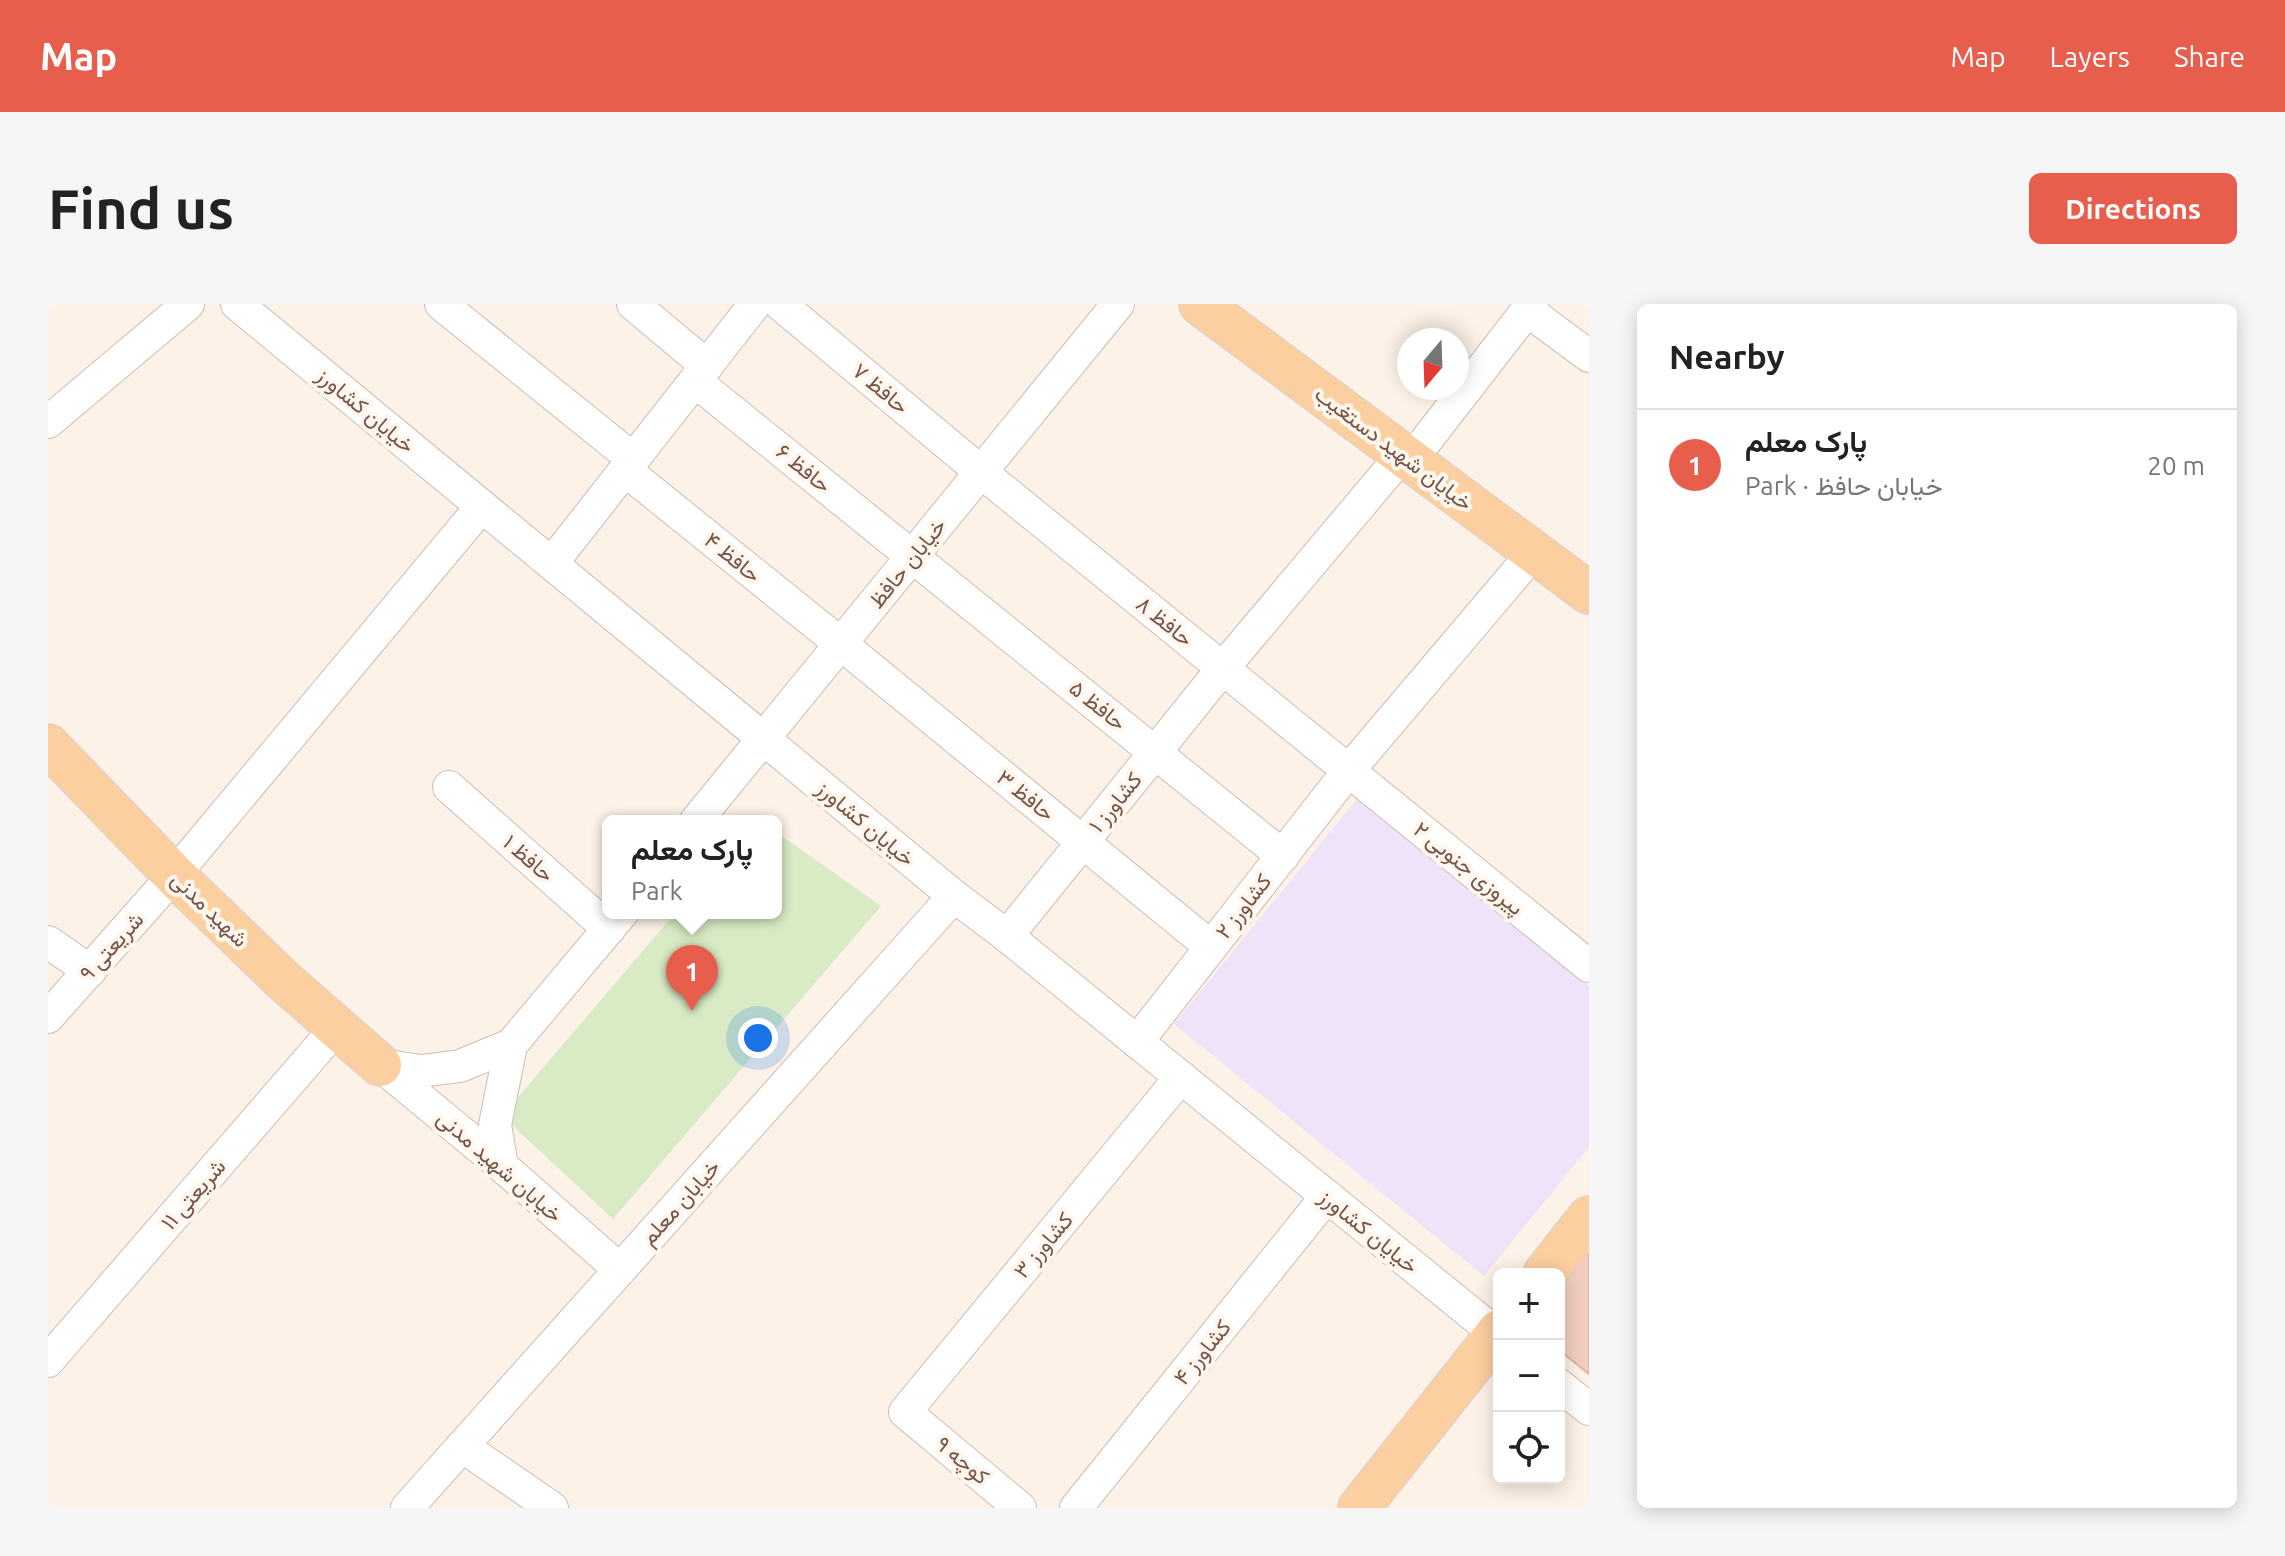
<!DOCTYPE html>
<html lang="en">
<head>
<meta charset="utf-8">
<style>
	:root { --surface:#fff; --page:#f6f6f6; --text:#222; --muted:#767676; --line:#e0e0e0; --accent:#e75e4c }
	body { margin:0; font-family:Ubuntu,Vazirmatn,sans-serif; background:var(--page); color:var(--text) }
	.controls { position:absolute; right:24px; bottom:24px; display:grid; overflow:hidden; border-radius:12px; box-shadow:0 4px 20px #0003 }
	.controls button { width:72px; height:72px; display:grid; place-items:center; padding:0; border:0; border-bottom:2px solid var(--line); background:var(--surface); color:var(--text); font:40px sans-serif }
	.compass { position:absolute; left:1349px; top:24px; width:72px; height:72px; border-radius:50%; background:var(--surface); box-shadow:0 4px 20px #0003; rotate:199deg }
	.you { position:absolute; left:710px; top:734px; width:28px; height:28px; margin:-20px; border:6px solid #fff; border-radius:50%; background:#1a73e8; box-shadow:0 0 0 12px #1a73e833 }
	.badge { display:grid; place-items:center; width:52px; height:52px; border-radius:50%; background:var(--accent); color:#fff; font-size:26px; font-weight:700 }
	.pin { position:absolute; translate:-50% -66px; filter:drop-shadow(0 2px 4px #0008) }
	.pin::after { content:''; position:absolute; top:42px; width:28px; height:24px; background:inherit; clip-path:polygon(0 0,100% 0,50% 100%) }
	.popup { position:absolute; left:554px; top:511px; width:180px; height:104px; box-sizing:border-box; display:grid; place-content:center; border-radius:12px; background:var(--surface); filter:drop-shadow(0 2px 6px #0005); font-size:26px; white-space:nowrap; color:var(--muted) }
	.popup b { font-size:30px; color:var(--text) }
	.popup::after { content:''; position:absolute; left:50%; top:100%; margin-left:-16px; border:16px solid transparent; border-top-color:var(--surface) }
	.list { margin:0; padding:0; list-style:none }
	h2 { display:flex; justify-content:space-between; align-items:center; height:104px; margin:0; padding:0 32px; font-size:34px }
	h2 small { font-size:26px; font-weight:400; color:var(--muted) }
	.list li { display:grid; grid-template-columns:52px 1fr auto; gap:24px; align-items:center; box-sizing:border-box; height:112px; padding:0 32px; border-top:2px solid var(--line) }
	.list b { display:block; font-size:30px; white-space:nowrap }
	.list p { margin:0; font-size:26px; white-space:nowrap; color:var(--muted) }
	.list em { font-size:26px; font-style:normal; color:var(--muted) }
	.icon { flex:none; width:44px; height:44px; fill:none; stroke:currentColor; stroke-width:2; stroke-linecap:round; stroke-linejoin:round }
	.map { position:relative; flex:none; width:1541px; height:1204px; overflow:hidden; border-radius:12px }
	header { display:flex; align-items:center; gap:48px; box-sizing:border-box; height:112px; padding:0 40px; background:var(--accent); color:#fff }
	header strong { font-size:38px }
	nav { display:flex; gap:44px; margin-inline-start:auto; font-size:28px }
	.intro { display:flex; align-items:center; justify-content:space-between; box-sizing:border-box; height:192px; padding:0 48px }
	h1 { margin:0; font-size:56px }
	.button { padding:20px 36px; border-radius:12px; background:var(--accent); color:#fff; font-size:28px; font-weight:700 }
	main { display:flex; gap:48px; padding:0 48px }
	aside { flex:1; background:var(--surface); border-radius:12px; box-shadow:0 4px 20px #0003 }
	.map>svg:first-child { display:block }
</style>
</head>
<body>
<header>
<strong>Map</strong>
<nav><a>Map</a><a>Layers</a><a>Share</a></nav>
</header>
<div class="intro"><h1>Find us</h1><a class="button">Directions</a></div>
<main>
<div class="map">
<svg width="1541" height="1204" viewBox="0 0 1541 1204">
	<rect width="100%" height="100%" fill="#fcf2e7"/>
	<!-- education -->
	<polygon fill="#efe3f9" points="1309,495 1541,682 1541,843 1436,972 1126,720"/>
	<!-- green -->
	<polygon fill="#d8ebc5" points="728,528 833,602 565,915 454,812 627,609 728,609"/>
	<!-- building -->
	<polygon fill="#f2cdbe" stroke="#e5b29e" stroke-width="2" points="1541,946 1541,1070 1511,1046 1511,980"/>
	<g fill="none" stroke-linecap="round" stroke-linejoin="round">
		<defs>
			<g id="minor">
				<polyline points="189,0 906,592 959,632 1451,1032"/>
				<polyline points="393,0 585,155"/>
				<polyline points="585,0 659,62"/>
				<polyline points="732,0 933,168 1541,662"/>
				<polyline points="1479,6 1541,52"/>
				<polyline points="647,77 1235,552"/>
				<polyline points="0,118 140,0"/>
				<polyline points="1363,156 1484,0"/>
				<polyline points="577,166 793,340 1163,643"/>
				<polyline points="504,259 707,0"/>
				<polyline points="401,483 561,625"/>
				<polyline points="648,517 1070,0"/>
				<polyline points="959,632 1175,364 1355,150"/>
				<polyline points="0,638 42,667"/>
				<polyline points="0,713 126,571 434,202"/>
				<polyline points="1089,738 1301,466 1486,248"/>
				<polyline points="332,761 454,862 571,965"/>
				<polyline points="332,761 373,767 412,762 463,741"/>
				<polyline points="454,862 447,821 463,741 574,609"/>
				<polyline points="0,1057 289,723"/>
				<polyline points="1511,1081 1541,1105"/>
				<polyline points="414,1142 504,1204"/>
				<polyline points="359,1204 906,592"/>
				<polyline points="972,1204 857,1108 1133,773"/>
				<polyline points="1028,1204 1279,892"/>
			</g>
			<g id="major">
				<polyline points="1152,0 1541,289"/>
				<polyline points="0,441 126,571 236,677 332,761"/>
				<polyline points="1496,970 1541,913"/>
				<polyline points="1311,1204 1451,1027"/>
			</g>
		</defs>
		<!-- minor casing -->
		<use href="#minor" stroke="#d0bbaf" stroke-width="34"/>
		<!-- major casing -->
		<use href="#major" stroke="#d9d0cd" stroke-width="44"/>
		<!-- minor -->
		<use href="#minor" stroke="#fff" stroke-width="32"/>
		<!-- major -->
		<use href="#major" stroke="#fbcf9f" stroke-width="42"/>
	</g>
	<g text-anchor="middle" stroke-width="8" stroke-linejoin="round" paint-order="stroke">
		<!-- street labels -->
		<g font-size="22" fill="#76564b" stroke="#fff6ed">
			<text transform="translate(833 84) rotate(40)" y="8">حافظ ۷</text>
			<text transform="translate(318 106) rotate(40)" y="8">خیایان کشاورز</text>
			<text transform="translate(1346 144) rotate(37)" y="8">خیایان شهید دستغیب</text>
			<text transform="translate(756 164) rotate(39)" y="8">حافظ ۶</text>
			<text transform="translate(685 253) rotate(39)" y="8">حافظ ۴</text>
			<text transform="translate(859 259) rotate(-51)" y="8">خیابان حافظ</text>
			<text transform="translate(1117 317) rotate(39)" y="8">حافظ ۸</text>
			<text transform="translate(1050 401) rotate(39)" y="8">حافظ ۵</text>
			<text transform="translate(978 491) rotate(39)" y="8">حافظ ۳</text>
			<text transform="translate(1067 498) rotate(-51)" y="8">کشاورز ۱</text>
			<text transform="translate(818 519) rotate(40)" y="8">خیایان کشاورز</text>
			<text transform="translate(481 554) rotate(41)" y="8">حافظ ۱</text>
			<text transform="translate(1421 564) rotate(39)" y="8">پیروزی جنوبی ۲</text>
			<text transform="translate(1195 602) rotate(-52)" y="8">کشاورز ۲</text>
			<text transform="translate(162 605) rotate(44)" y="8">شهید مدنی</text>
			<text transform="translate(63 642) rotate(-48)" y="8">شریعتی ۹</text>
			<text transform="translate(452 862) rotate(41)" y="8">خیابان شهید مدنی</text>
			<text transform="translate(145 890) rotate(-49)" y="8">شریعتی ۱۱</text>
			<text transform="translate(632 898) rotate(-48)" y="8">خیابان معلم</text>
			<text transform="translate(1321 927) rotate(39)" y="8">خیایان کشاورز</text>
			<text transform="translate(995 941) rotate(-50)" y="8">کشاورز ۳</text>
			<text transform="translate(1154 1048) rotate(-51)" y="8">کشاورز ۴</text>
			<text transform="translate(915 1156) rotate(40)" y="8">کوچه ۹</text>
		</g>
	</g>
</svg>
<div class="controls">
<button>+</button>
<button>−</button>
<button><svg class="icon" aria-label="locate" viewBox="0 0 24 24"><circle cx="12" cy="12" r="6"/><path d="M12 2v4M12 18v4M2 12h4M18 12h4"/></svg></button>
</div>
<svg class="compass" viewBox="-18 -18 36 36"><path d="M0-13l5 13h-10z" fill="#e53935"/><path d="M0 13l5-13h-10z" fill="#767676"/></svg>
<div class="you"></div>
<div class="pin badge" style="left:644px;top:707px">1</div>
<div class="popup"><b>پارک معلم</b>Park</div>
</div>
<aside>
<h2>Nearby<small></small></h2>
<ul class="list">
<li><span class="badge">1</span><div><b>پارک معلم</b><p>Park · خیابان حافظ</p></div><em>20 m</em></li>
</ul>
</aside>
</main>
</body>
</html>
